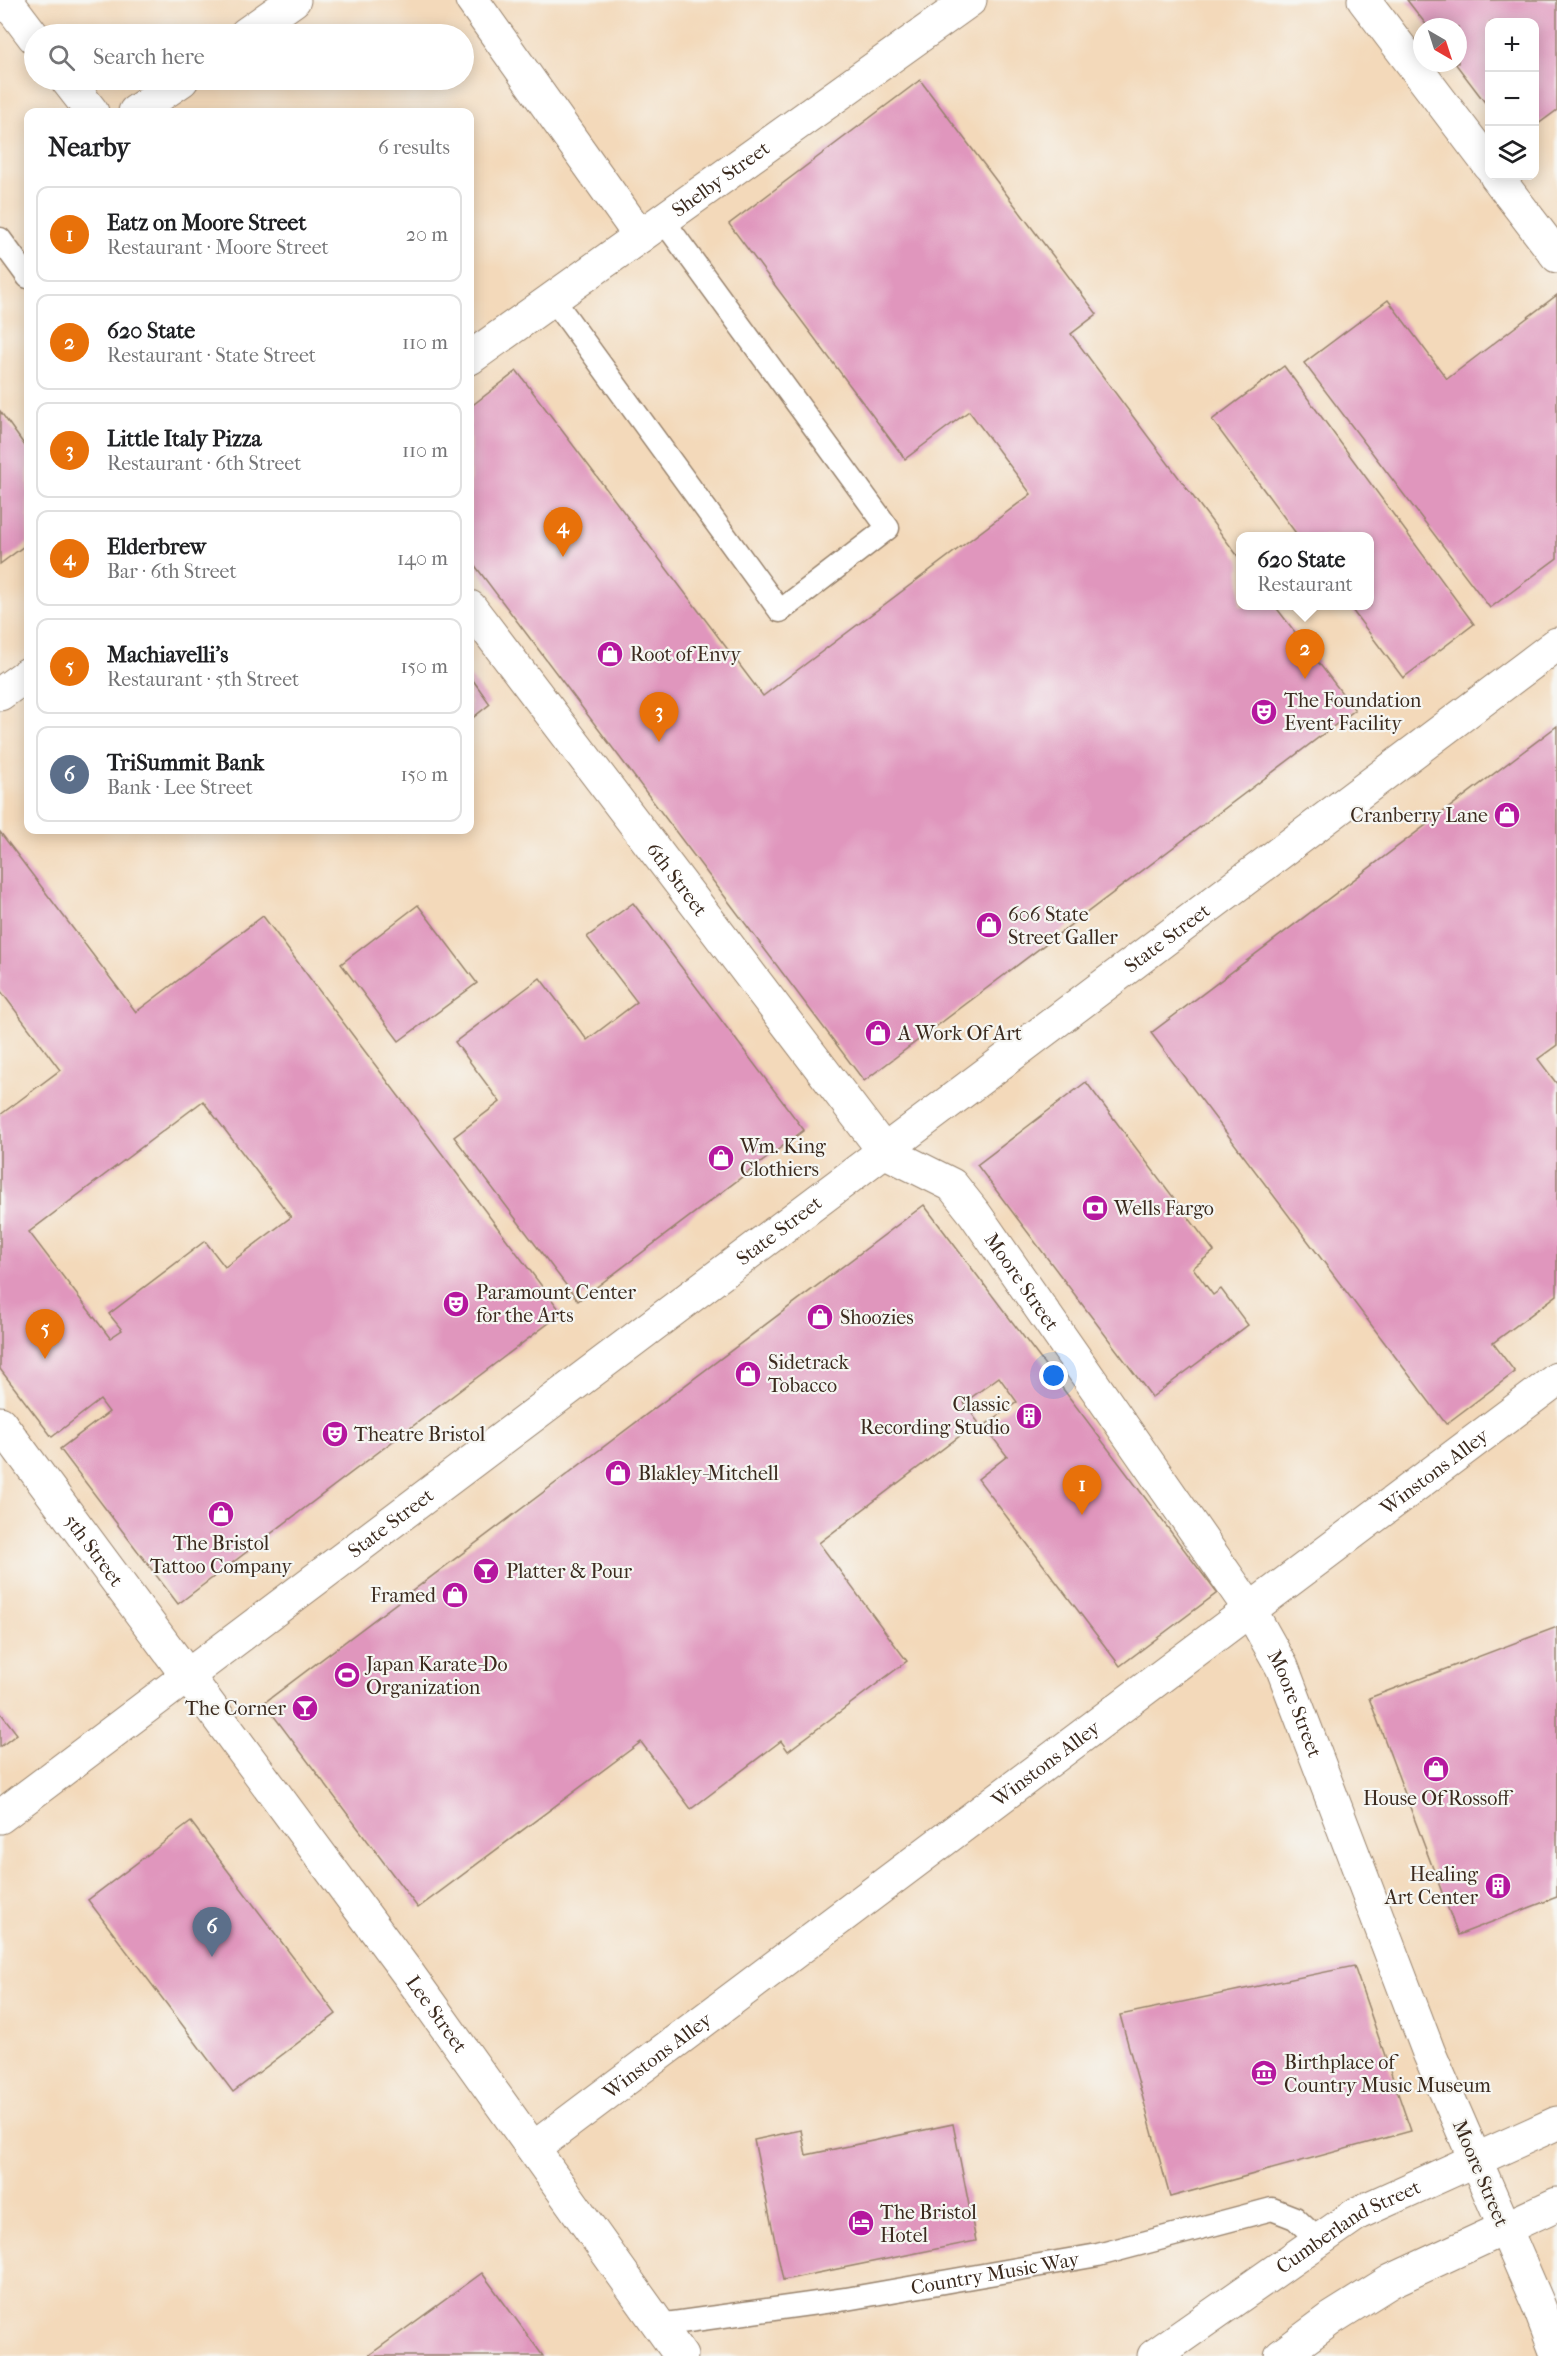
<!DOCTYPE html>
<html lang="en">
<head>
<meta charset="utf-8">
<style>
	:root { --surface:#fff; --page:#f2f2f2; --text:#202124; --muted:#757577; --line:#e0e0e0; --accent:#b5179e }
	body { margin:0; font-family:"IM FELL French Canon",serif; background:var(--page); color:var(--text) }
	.controls { position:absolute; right:18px; top:18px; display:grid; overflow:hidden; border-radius:12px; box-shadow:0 3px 15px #0003 }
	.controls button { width:54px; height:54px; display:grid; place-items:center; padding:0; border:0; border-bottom:2px solid var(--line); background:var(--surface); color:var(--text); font:30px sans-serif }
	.compass { position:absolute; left:1413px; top:18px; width:54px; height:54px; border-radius:50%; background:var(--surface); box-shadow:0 3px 15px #0003; rotate:141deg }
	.you { position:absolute; left:1054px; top:1376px; width:21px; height:21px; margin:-15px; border:4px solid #fff; border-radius:50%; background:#1a73e8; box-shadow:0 0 0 9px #1a73e833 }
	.badge { display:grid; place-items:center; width:39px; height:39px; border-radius:50%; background:var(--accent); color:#fff; font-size:20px; font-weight:700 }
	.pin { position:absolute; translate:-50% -50px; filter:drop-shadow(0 2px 3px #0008) }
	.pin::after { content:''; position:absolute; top:32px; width:21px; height:18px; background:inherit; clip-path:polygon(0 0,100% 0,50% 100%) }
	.popup { position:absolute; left:1236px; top:532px; width:138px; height:78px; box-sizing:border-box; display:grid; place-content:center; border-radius:12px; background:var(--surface); filter:drop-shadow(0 2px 4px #0005); font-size:20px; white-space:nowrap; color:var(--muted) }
	.popup b { font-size:22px; color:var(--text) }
	.popup::after { content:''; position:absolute; left:50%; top:100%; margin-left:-12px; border:12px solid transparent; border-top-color:var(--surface) }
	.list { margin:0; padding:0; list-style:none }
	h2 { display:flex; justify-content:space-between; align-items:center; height:78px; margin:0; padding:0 24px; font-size:26px }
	h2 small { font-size:20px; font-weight:400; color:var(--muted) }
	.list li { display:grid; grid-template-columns:39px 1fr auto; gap:18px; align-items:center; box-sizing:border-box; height:96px; margin:0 12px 12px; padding:0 12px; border:2px solid var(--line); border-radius:12px }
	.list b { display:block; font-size:22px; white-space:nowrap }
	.list p { margin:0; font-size:20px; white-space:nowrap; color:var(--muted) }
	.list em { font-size:20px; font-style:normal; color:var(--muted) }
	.icon { flex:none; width:33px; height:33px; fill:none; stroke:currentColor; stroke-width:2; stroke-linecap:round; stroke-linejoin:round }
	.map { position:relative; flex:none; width:1557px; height:2356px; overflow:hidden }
	.search { position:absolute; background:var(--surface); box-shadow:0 3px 15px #0003; left:24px; top:24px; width:450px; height:66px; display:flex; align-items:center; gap:15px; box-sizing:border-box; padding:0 21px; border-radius:33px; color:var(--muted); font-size:22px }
	.panel { position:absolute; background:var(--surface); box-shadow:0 3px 15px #0003; left:24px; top:108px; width:450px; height:726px; border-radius:12px }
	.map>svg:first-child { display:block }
</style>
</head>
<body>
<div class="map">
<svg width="1557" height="2356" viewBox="0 0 1557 2356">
	<rect width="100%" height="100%" fill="#f6f6f2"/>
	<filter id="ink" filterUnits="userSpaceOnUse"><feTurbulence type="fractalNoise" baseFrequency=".0167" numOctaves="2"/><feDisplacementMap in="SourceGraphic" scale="12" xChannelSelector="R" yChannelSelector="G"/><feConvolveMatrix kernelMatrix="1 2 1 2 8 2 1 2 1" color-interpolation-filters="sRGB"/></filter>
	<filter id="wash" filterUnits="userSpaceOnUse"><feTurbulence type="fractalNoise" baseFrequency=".008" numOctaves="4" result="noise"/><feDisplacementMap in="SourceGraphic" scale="24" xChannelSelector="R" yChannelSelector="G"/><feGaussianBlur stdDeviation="1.35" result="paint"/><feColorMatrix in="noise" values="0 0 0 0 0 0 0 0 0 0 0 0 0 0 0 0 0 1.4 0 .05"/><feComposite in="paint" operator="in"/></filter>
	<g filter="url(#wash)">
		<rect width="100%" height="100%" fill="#f3d9ba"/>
		<g id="blocks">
			<!-- building -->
			<g fill="#e096bd" fill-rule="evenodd">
				<polygon points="1407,0 1557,0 1557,110 1534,127 1534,22 1490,22 1490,109 1455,63 1458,63 1458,27 1428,27"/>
				<polygon points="920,80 1097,314 1071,334 1240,559 1240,606 1275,606 1355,710 864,1081 470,559 470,407 517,371 763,696 1031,494 969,411 905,459 729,224"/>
				<polygon points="1557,295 1557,558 1490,608 1304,363 1388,300 1447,379"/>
				<polygon points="1284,366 1474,624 1403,678 1349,606 1370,606 1370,536 1298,536 1212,420"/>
				<polygon points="0,411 28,450 28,543 0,564"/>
				<polygon points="470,676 490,704 470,720"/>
				<polygon points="1557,726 1557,1045 1538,1059 1557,1084 1557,1295 1493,1343 1515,1372 1446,1424 1151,1033"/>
				<path d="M 0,832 L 136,1012 L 263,916 L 562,1313 L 178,1604 L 60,1449 L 109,1412 L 100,1400 L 52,1437 L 0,1369 L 0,1115 L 60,1070 L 0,990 ZM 203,1101 L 291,1217 L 225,1267 L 205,1241 L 109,1314 L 122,1330 L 110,1338 L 29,1232 Z"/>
				<polygon points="633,903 804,1130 578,1301 454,1137 500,1102 455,1042 540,978 587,1040 637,1002 587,937"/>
				<polygon points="418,905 477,983 399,1041 341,964"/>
				<polygon points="1086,1082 1214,1251 1193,1268 1213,1295 1221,1289 1248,1325 1152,1397 977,1165"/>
				<polygon points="924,1205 1217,1593 1120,1666 978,1479 1007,1456 984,1426 1017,1402 999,1377 964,1403 978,1422 819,1543 907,1661 788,1751 781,1741 691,1809 641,1742 418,1908 264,1703"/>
				<polygon points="1557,1627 1557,1897 1458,1935 1369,1698"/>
				<polygon points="0,1712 17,1734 0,1747"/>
				<polygon points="191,1822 336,2014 233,2092 88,1900"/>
				<polygon points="1354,1966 1411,2131 1170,2197 1120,2015"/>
				<polygon points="953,2124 976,2241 783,2280 754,2140 801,2130 806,2155"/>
				<polygon points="482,2273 543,2356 368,2356"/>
			</g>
		</g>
	</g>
	<g filter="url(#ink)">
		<use href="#blocks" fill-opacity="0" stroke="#97826c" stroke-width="1.5"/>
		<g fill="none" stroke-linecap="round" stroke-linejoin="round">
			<defs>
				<g id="lane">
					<polyline points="0,239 28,277"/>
					<polyline points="553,299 780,611 888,528 663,220"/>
					<path id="s1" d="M 659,2325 L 846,2299 L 1098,2255 L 1272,2209 L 1295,2218 L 1318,2240"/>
				</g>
				<g id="street">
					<polyline points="472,0 640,236"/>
					<polyline points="1364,0 1490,166"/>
					<polyline points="246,34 294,0"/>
					<polyline points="135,112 182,80"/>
					<polyline points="1496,176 1557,256"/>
					<path id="s2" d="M 470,607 L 884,1151 L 952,1185 L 975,1214 L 1249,1608 L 1282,1667 L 1429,2053 L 1475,2159"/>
					<path id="s3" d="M 0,1423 L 409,1975 L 681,2356"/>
					<path id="s4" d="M 534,2148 L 1557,1379"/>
				</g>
				<g id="secondary">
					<polyline points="6,0 34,37"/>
					<polyline points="67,80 92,112"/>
					<path id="s5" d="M 470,358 L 970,0"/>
					<polyline points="0,694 28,674"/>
					<polyline points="1475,2159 1538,2304 1557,2354"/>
					<path id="s6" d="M 1154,2356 L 1358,2213 L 1557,2123"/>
					<polyline points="1281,2356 1332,2318 1391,2281 1557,2204"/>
				</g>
				<g id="primary">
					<path id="s7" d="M 0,1817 L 1557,644"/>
				</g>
			</defs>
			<!-- lane casing -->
			<use href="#lane" stroke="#97826c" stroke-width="25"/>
			<!-- street casing -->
			<use href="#street" stroke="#97826c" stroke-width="35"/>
			<!-- secondary casing -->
			<use href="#secondary" stroke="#97826c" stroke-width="35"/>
			<!-- primary casing -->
			<use href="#primary" stroke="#97826c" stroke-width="35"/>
			<!-- lane -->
			<use href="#lane" stroke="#fff" stroke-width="22"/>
			<!-- street -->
			<use href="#street" stroke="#fff" stroke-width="33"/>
			<!-- secondary -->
			<use href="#secondary" stroke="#fff" stroke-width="33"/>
			<!-- primary -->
			<use href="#primary" stroke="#fff" stroke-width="33"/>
		</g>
	</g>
	<!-- icons -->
	<defs>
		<symbol id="shop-disc" viewBox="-11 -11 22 22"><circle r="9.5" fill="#b5179e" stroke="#f6f6f2"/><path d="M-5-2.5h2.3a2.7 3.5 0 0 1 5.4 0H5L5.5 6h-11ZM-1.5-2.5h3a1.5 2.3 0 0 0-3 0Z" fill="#fff"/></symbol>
		<symbol id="theatre-disc" viewBox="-11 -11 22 22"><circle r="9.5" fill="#b5179e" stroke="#f6f6f2"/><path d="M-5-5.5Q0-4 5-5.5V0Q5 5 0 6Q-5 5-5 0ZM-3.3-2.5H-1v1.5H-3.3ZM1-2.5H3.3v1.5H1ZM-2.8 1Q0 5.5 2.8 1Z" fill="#fff"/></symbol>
		<symbol id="bank-disc" viewBox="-11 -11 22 22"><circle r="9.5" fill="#b5179e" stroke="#f6f6f2"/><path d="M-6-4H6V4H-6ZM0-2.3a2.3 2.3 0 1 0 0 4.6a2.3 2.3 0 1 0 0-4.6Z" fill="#fff"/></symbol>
		<symbol id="building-disc" viewBox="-11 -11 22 22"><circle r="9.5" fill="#b5179e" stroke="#f6f6f2"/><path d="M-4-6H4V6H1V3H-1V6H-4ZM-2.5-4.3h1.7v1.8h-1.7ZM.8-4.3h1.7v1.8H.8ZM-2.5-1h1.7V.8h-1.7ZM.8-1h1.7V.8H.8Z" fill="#fff"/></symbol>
		<symbol id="bar-disc" viewBox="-11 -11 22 22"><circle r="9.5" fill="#b5179e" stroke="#f6f6f2"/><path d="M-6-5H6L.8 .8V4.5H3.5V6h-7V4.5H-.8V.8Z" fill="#fff"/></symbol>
		<symbol id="stadium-disc" viewBox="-11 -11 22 22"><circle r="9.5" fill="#b5179e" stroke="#f6f6f2"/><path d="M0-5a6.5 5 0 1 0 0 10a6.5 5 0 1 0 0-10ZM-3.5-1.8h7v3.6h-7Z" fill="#fff"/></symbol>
		<symbol id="museum-disc" viewBox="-11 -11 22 22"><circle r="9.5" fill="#b5179e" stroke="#f6f6f2"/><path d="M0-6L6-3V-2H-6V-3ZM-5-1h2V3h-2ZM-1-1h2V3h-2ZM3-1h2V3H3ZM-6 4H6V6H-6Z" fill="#fff"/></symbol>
		<symbol id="hotel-disc" viewBox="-11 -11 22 22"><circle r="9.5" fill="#b5179e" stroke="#f6f6f2"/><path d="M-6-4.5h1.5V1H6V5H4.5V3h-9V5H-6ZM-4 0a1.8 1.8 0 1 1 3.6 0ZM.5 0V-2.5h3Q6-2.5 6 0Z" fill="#fff"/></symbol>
	</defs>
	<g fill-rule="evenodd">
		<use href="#shop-disc" x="595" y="639" width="30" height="30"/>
		<use href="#theatre-disc" x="1249" y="697" width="30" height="30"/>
		<use href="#shop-disc" x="1492" y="800" width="30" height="30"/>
		<use href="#shop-disc" x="974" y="910" width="30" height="30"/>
		<use href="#shop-disc" x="863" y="1018" width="30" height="30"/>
		<use href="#shop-disc" x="706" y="1143" width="30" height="30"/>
		<use href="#bank-disc" x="1080" y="1193" width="30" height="30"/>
		<use href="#theatre-disc" x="441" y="1289" width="30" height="30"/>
		<use href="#shop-disc" x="805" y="1302" width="30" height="30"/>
		<use href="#shop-disc" x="733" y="1359" width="30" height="30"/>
		<use href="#building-disc" x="1014" y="1401" width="30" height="30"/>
		<use href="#theatre-disc" x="320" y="1419" width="30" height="30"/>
		<use href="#shop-disc" x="603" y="1458" width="30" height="30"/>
		<use href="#shop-disc" x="206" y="1499" width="30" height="30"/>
		<use href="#bar-disc" x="471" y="1556" width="30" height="30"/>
		<use href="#shop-disc" x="440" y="1580" width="30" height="30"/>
		<use href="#stadium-disc" x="332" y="1660" width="30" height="30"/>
		<use href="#bar-disc" x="290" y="1693" width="30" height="30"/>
		<use href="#shop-disc" x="1421" y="1754" width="30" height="30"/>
		<use href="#building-disc" x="1483" y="1871" width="30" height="30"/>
		<use href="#museum-disc" x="1249" y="2058" width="30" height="30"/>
		<use href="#hotel-disc" x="846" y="2208" width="30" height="30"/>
	</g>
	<g text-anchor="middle" stroke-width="4.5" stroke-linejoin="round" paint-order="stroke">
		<!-- street labels -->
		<g font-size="20" fill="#3b2a1e" stroke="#f6f6f2">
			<text dy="7" stroke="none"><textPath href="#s5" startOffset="308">Shelby Street</textPath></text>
			<text dy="7" stroke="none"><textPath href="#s2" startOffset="342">6th Street</textPath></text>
			<text dy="7" stroke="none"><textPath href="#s7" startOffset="1461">State Street</textPath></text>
			<text dy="7" stroke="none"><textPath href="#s7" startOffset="975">State Street</textPath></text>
			<text dy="7" stroke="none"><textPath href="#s2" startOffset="879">Moore Street</textPath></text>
			<text dy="7" stroke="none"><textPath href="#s4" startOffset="1126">Winstons Alley</textPath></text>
			<text dy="7" stroke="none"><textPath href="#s7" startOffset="489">State Street</textPath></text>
			<text dy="7" stroke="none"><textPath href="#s3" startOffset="158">5th Street</textPath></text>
			<text dy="7" stroke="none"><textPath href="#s2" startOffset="1383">Moore Street</textPath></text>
			<text dy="7" stroke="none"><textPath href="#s4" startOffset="640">Winstons Alley</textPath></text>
			<text dy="7" stroke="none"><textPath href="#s3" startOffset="735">Lee Street</textPath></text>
			<text dy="7" stroke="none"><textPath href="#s4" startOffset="154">Winstons Alley</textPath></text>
			<text transform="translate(1481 2173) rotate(67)" y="7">Moore Street</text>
			<text dy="7" stroke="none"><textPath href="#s6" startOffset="234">Cumberland Street</textPath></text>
			<text dy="7" stroke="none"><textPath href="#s1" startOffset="340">Country Music Way</textPath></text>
		</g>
		<!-- poi labels -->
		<g font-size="20" fill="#3b2a1e" stroke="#f6f6f2" text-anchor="start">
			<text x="630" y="661">Root of Envy</text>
			<text x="1284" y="707">The Foundation<tspan x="1284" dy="23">Event Facility</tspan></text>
			<text x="1488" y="822" text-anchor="end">Cranberry Lane</text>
			<text x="1008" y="921">606 State<tspan x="1008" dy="23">Street Galler</tspan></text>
			<text x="898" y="1040">A Work Of Art</text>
			<text x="740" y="1153">Wm. King<tspan x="740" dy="23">Clothiers</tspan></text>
			<text x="1114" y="1215">Wells Fargo</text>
			<text x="476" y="1299">Paramount Center<tspan x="476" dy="23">for the Arts</tspan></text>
			<text x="840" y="1324">Shoozies</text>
			<text x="768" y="1369">Sidetrack<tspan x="768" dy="23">Tobacco</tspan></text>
			<text x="1010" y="1411" text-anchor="end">Classic<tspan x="1010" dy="23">Recording Studio</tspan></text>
			<text x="354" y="1441">Theatre Bristol</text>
			<text x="638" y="1480">Blakley-Mitchell</text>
			<text x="221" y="1550" text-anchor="middle">The Bristol<tspan x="221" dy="23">Tattoo Company</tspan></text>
			<text x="506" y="1578">Platter &amp; Pour</text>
			<text x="436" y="1602" text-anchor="end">Framed</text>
			<text x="366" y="1671">Japan Karate-Do<tspan x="366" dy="23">Organization</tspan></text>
			<text x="286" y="1715" text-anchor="end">The Corner</text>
			<text x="1436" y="1805" text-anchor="middle">House Of Rossoff</text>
			<text x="1478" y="1881" text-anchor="end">Healing<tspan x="1478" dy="23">Art Center</tspan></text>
			<text x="1284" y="2069">Birthplace of<tspan x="1284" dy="23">Country Music Museum</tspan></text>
			<text x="880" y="2219">The Bristol<tspan x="880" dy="23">Hotel</tspan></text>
		</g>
	</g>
</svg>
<div class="controls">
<button>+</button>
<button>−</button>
<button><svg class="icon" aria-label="layers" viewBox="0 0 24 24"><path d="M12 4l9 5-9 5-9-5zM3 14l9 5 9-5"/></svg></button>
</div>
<svg class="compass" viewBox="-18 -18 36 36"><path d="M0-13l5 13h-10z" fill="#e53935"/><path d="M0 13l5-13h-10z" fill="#757577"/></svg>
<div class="you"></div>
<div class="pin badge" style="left:1082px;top:1515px;background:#e8710a">1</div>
<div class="pin badge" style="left:1305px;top:679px;background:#e8710a">2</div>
<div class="popup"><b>620 State</b>Restaurant</div>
<div class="pin badge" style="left:659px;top:742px;background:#e8710a">3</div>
<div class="pin badge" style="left:563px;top:557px;background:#e8710a">4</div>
<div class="pin badge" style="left:45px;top:1359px;background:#e8710a">5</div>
<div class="pin badge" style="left:212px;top:1957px;background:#5c6f8a">6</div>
<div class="search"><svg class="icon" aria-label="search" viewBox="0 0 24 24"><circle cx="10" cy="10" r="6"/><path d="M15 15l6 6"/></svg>Search here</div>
<section class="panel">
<h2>Nearby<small>6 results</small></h2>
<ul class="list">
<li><span class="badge" style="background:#e8710a">1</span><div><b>Eatz on Moore Street</b><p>Restaurant · Moore Street</p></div><em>20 m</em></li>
<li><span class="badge" style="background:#e8710a">2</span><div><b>620 State</b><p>Restaurant · State Street</p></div><em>110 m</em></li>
<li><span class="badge" style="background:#e8710a">3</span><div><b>Little Italy Pizza</b><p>Restaurant · 6th Street</p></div><em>110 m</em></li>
<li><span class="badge" style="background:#e8710a">4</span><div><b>Elderbrew</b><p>Bar · 6th Street</p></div><em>140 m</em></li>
<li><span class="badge" style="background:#e8710a">5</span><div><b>Machiavelli's</b><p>Restaurant · 5th Street</p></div><em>150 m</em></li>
<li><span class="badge" style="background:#5c6f8a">6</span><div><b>TriSummit Bank</b><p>Bank · Lee Street</p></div><em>150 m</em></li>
</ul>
</section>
</div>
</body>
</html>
